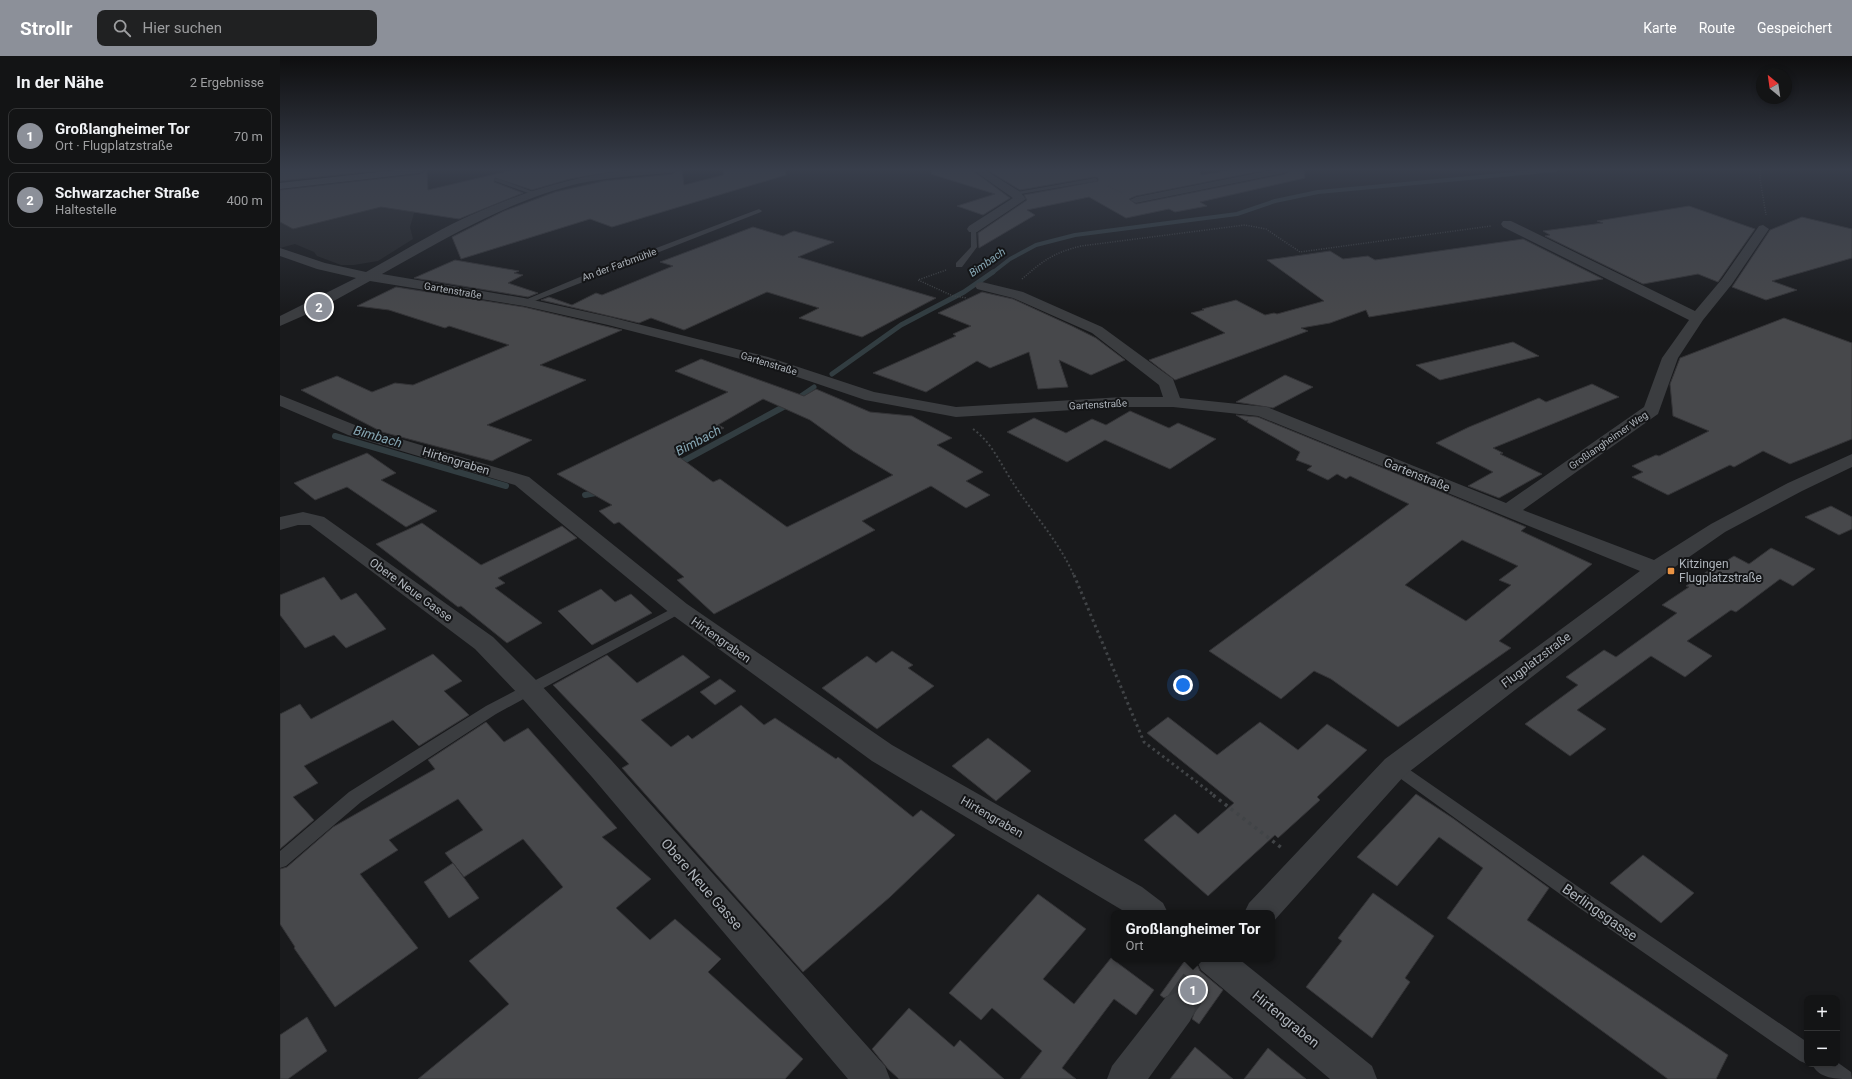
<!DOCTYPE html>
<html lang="de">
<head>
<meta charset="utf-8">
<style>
	:root { --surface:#131415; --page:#202122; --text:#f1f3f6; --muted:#9d9ea0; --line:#323334; --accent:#8c9099 }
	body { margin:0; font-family:Roboto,sans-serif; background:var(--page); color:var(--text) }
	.controls { position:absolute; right:12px; bottom:12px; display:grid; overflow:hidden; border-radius:8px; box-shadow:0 2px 6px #0003 }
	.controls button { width:36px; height:36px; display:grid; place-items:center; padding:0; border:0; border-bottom:1px solid var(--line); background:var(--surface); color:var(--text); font:20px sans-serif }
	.compass { position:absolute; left:1476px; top:12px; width:36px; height:36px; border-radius:50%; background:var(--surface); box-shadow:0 2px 6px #0003; rotate:331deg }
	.you { position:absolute; left:903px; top:629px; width:14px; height:14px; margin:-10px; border:3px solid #fff; border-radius:50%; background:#1a73e8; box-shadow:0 0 0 6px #1a73e833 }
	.badge { display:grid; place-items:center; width:26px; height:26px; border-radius:50%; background:var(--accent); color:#fff; font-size:13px; font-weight:700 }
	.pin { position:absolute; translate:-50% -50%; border:2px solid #fff; box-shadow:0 1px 4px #0006 }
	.popup { position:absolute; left:831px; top:854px; width:164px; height:52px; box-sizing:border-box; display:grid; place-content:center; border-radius:8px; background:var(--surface); filter:drop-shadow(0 1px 3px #0005); font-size:13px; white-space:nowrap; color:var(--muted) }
	.popup b { font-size:15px; color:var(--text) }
	.popup::after { content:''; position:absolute; left:50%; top:100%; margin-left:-8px; border:8px solid transparent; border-top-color:var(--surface) }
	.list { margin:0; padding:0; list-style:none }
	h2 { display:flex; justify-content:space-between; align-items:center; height:52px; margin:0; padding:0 16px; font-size:17px }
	h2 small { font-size:13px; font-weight:400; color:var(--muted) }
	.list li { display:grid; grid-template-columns:26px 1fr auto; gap:12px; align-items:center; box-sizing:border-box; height:56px; margin:0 8px 8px; padding:0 8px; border:1px solid var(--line); border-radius:8px }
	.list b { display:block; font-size:15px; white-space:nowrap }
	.list p { margin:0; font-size:13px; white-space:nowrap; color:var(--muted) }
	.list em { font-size:13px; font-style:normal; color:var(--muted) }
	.icon { flex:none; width:22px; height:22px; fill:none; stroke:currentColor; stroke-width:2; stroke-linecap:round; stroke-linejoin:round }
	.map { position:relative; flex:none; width:1572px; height:1023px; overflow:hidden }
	header { display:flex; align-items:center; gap:24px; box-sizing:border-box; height:56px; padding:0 20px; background:var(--accent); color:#fff }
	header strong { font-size:19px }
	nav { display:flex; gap:22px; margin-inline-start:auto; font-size:14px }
	.search { width:280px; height:36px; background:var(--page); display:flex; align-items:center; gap:10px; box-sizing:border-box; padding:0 14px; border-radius:8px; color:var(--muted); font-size:15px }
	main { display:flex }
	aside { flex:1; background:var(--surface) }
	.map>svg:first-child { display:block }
</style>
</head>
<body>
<header>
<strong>Strollr</strong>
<div class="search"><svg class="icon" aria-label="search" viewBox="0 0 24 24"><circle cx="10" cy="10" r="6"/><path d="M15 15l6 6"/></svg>Hier suchen</div>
<nav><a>Karte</a><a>Route</a><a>Gespeichert</a></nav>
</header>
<main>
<aside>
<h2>In der Nähe<small>2 Ergebnisse</small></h2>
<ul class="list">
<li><span class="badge">1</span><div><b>Großlangheimer Tor</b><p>Ort · Flugplatzstraße</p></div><em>70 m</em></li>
<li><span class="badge">2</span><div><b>Schwarzacher Straße</b><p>Haltestelle</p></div><em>400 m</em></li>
</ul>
</aside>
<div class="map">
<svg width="1572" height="1023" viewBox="0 0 1572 1023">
	<rect width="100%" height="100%" fill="#191a1c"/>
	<!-- built -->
	<polygon fill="#252628" points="141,133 130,171 133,183 98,205 74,209 61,209 37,200 34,196 15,188 0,192 0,139"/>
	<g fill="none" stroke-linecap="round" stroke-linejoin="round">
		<!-- stream-far2 -->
		<polyline stroke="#323d41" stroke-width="4" points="712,217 730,203 756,189 795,179 957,158 995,145 1038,136 1275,114"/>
		<!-- stream-far1 -->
		<g stroke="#323d41" stroke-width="5">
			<polyline points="552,318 621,269 684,236 713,216"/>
			<polyline points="506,350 534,331"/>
		</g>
		<!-- stream -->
		<g stroke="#323d41" stroke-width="6">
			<polyline points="55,380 226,430"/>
			<polyline points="396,409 507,349"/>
			<polyline points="305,439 321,436"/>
		</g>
	</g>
	<!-- building -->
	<g fill="#47484b" stroke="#343437" fill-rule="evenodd">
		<polygon points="0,114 107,114 0,125"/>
		<polygon points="146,114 147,114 148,134 232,114 343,114 290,123 252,134 215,122 214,126 243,137 179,163 101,151 13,173 0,166 0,134 140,118"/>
		<polygon points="398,114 402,114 404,129 443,119 444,114 505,114 506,119 332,171 310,163 181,203 172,181 224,155 275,136 324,125 392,118"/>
		<polygon points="652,114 692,114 730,142 703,159 677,150 715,138 651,118"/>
		<polygon points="707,114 920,114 921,119 952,114 987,114 856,140 849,143 856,148 1005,118 1011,114 1024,114 1025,122 920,146 927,150 895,156 889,153 846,162 809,141 747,154 755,159 699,192 698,177 747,144 744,139 818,125 818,122 815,121 740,134"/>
		<polygon points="1409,150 1475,173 1438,226 1418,218 1363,228 1265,180 1270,179 1263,175 1323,167 1317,165"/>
		<polygon points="1522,161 1572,173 1572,202 1492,225 1517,234 1486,244 1452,231 1490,174"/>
		<polygon points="473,171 503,180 514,175 554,186 518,201 656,242 582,281 519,262 539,252 487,236 404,274 371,262 359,267 261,244 269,241 292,249 316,237 322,239 393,210 380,206"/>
		<polygon points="1243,183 1323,223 1089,261 1086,254 1050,267 1021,272 1028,275 895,324 869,304 945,277 911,257 924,254 922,253 956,244 985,259 994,257 997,258 1044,245 987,204 1050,195 1063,203 1088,200 1095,204"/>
		<polygon points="175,204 239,215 234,217 243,219 228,227 258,237 248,241 134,222"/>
		<polygon points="116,231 244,251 342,274 260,309 306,324 207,369 252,384 212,405 102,376 21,334 57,320 92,336 115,327 133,329 229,289 169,270 165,272 109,254 77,250"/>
		<polygon points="702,236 733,243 792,270 816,282 845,304 811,319 779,304 788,331 758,333 749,296 710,312 697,305 646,336 593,317 676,280 673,278 691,270 658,257"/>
		<polygon points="1504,262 1572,287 1572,383 1510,408 1483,395 1454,411 1450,409 1388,439 1352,421 1363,416 1352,410 1376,399 1379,400 1429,375 1393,360 1390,328 1400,302"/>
		<polygon points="1233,286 1259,300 1160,324 1136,309"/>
		<path d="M 421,303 L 524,340 L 536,333 L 590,356 L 632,360 L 672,382 L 657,389 L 703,416 L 686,425 L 710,439 L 686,452 L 651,430 L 582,465 L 595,474 L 434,558 L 397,524 L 404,521 L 339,466 L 334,468 L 319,455 L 332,449 L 277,418 L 448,336 L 395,315 ZM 483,343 L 530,364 L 573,395 L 613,419 L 507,471 L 440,423 L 433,426 L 394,397 L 444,372 L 438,369 Z"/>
		<polygon points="1005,319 1033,331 993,352 956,346"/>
		<polygon points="1312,328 1339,341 1213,392 1223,397 1220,398 1262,418 1219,442 1188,430 1213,416 1156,387 1189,371 1259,342 1266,346"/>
		<polygon points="850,355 889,372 898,367 936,383 890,413 825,384 787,406 727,376 754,362 786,377 812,363 826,369"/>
		<path d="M 956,359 L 978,361 L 1201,452 L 1246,471 L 1241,475 L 1312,508 L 1219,585 L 1231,592 L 1118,671 L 1051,623 L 1034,615 L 1001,643 L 929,595 L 1129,448 L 1070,420 L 1066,423 L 1057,418 L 1048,424 L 1027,414 L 1032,410 L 1016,404 L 1020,396 L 967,366 L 968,364 L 966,365 ZM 1182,484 L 1238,510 L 1219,524 L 1231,529 L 1186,565 L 1125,529 Z"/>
		<polygon points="87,397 116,417 101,424 157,455 126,471 67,431 35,444 14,427"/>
		<polygon points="1551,450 1572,461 1572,473 1559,479 1525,461"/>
		<polygon points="142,467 201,509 282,470 297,482 218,522 225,527 215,532 262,567 227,587 181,550 178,551 96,488"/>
		<polygon points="1491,492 1535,513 1513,530 1500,523 1456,556 1451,554 1407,585 1432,600 1405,621 1371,600 1297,654 1326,673 1290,700 1245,668 1298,629 1286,621 1324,594 1336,601 1397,557 1382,549 1409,531 1406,530 1438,508 1440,509 1454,500 1469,508"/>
		<polygon points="44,521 61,544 76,537 106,573 66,592 54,579 25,592 0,559 0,539"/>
		<polygon points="321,533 335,546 351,538 372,557 312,589 278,555"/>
		<polygon points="612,595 633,609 628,612 654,630 597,673 542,632 587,600 596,607"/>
		<polygon points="153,598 182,625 164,635 189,659 139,690 113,664 24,710 38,727 13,741 34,764 0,793 0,658 20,648 31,663"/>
		<polygon points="327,599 357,627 403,599 430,621 361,664 391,691 408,679 412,683 461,649 484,669 495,662 556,703 558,701 633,761 641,754 675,779 610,841 523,916 342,712 349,708 273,629"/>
		<polygon points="440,623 456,635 435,649 420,636"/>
		<polygon points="888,661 937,699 980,666 1018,694 1047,668 1087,694 1037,741 1040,744 998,782 995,779 928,840 864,784 895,758 918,778 954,747 867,677"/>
		<polygon points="206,666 224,686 248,672 337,772 322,781 371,823 336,852 370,884 395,863 441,903 428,916 523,1003 505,1023 138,1023 229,948 189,905 283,831 243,783 184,821 165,797 203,774 178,743 109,784 118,794 80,818 138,892 55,951 14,892 15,891 0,868 0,813 7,811 53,771 155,713 148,704"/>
		<polygon points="708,682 751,715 716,745 672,710"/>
		<polygon points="1136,738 1174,763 1269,832 1247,864 1448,999 1436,1023 1388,1023 1167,862 1203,812 1159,781 1117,830 1077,801"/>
		<polygon points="1363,799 1414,837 1381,867 1330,827"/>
		<polygon points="173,807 199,842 169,862 144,826"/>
		<polygon points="1093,837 1154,880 1125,922 1130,926 1092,982 1026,931 1062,885 1058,882"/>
		<polygon points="758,838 806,873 763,923 794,948 831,902 874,934 856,959 834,943 782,1012 796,1023 740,1023 762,995 712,952 701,964 669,937"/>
		<polygon points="906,903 918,910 920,915 943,934 919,968 912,963 916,952 911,940 899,935 884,942 880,939"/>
		<polygon points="629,952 674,991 680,984 724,1023 619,1023 608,1013 592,993"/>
		<polygon points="27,961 47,995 8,1023 0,1023 0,979"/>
		<polygon points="915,991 953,1023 890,1023"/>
		<polygon points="988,992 1000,1002 1026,1023 964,1023"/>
	</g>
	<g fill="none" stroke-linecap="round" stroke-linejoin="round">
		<!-- minor-tunnel -->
		<polyline stroke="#37393c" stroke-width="32" stroke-dasharray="32 16" stroke-linecap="butt" points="898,953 925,915"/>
		<!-- path-far3 -->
		<g stroke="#414447" stroke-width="1.5" stroke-dasharray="1 1.5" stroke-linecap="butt">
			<polyline points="1481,114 1480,123 1486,159"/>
			<polyline points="828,130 842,137"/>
			<polyline points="666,214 638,224 673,240 687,242"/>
			<path d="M 742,223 C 764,204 773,197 801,190 L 965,169 L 986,173 L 1020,196 L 1211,170"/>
		</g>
		<!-- path-far2 -->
		<path stroke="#414447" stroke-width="2" stroke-dasharray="2 2.5" stroke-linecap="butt" d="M 693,373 C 712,386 722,411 735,430 C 755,460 780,487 794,520"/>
		<!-- path-far1 -->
		<polyline stroke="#414447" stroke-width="3" stroke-dasharray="2.5 3.5" stroke-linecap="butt" points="794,519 864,686 935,740"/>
		<!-- path -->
		<polyline stroke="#414447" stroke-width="3.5" stroke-dasharray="3 4.5" stroke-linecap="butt" points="933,739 1003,793"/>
		<!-- service -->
		<g fill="#3b3d40" fill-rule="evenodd">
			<polygon points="815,122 817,123 817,125 735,139 732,137"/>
			<polygon points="215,123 219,123 259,138 254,139 215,125"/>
			<polygon points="479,153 482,155 481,156 247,248 240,246 300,221"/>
			<polygon points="691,172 696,173 697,191 682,211 676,211 676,207 691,191"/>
			<polygon points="399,549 403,550 405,553 403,556 216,658 81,746 6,810 0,812 0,795 69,736 206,650"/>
			<polygon points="1115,705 1120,707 1310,839 1527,986 1527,1008 1520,1005 1298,851 1110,715 1107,711 1110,707"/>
			<path d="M 1557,1006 L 1571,1016 L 1572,1023 C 1556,1023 1539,1023 1532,1008 L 1557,1008 Z"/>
		</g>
		<!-- minor -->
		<g fill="#3b3d40" fill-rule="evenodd">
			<path d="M 352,114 L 397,114 L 392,117 C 362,119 331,121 301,127 C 229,144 165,183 102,218 L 244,242 L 330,261 L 488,301 L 594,336 L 676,351 L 842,341 L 883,341 L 879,329 L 812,277 L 733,242 L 697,233 L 695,230 L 697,227 L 702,226 L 743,236 L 822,271 L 893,323 L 900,342 L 987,351 L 1226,447 L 1364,351 L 1382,302 L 1409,264 L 1223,171 L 1221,168 L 1223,165 L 1231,165 L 1415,255 L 1442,223 L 1479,170 L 1483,169 L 1489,173 L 1452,228 L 1423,264 L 1398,302 L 1378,358 L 1243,454 L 1374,504 L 1431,468 L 1508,427 L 1572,398 L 1572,411 L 1522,435 L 1445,476 L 1389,515 L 1125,719 L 992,867 L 992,857 L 964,857 L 969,847 L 1105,703 L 1360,515 L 978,360 L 893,351 L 842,351 L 676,361 L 585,344 L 476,307 L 328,269 L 244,250 L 90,225 L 41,252 L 0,270 L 0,260 L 76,222 L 37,213 L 0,200 L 0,192 L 45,207 L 86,216 C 121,197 155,175 191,159 C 243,136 296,119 352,114 Z"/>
			<polygon points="693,114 705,114 739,135 746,143 697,176 689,176 687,173 689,170 733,142"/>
			<polygon points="992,114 1010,114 1005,117 856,147 850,144 856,141"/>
			<polygon points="0,339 80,371 249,421 407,548 612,689 862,831 883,847 888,857 847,857 592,705 391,558 235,429 68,379 0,350"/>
			<polygon points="23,456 44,461 213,581 259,627 332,705 605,1010 610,1023 568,1023 312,721 241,641 195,593 30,469 18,469 0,474 0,461"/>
			<polygon points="916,903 959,903 1092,1010 1097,1023 1050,1023 921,914"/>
			<polygon points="898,936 910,941 915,953 910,965 868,1023 827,1023 832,1010 886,941"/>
		</g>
		<!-- secondary -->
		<polygon fill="#494c50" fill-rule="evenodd" points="116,114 145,114 140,117 0,133 0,127"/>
	</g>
	<!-- sky -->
	<linearGradient id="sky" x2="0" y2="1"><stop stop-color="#0e0e0f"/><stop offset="0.44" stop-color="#383e4b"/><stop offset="1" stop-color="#383e4b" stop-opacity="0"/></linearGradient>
	<rect width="1572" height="257" fill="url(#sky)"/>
	<!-- markers -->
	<rect fill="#e99344" stroke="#141517" stroke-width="1.5" x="1387" y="511" width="8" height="8" rx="2"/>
	<g text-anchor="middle" stroke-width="4" stroke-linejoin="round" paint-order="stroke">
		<!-- far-street labels -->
		<g font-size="10" fill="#adb3ba" stroke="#141517">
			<text transform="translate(339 208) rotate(-20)" y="4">An der Farbmühle</text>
			<text transform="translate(173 234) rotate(10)" y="4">Gartenstraße</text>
			<text transform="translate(489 307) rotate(17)" y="4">Gartenstraße</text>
			<text transform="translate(818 348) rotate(-3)" y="4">Gartenstraße</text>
			<text transform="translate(1328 384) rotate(-35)" y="4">Großlangheimer Weg</text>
		</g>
		<!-- far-water labels -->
		<g font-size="11" font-style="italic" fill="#86a6b3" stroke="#141517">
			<text transform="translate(707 206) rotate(-35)" y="4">Bimbach</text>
		</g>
		<!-- street labels -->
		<g font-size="12" fill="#adb3ba" stroke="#141517">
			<text transform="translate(176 405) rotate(17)" y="4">Hirtengraben</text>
			<text transform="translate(1137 419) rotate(22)" y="4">Gartenstraße</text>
			<text transform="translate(131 534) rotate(36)" y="4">Obere Neue Gasse</text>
			<text transform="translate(441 584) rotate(35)" y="4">Hirtengraben</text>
			<text transform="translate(1256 604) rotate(-37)" y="4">Flugplatzstraße</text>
			<text transform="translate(712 761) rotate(30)" y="4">Hirtengraben</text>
		</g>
		<!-- poi labels -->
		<g font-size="12" fill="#adb3ba" stroke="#141517" text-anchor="start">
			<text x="1399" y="512">Kitzingen<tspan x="1399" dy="14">Flugplatzstraße</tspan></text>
		</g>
		<!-- water labels -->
		<g font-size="13" font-style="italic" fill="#86a6b3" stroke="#141517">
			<text transform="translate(98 380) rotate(16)" y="5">Bimbach</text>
			<text transform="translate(418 384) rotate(-28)" y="5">Bimbach</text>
		</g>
		<!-- near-street labels -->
		<g font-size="14" fill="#adb3ba" stroke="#141517">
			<text transform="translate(422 828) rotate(49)" y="5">Obere Neue Gasse</text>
			<text transform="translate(1320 856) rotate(35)" y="5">Berlingsgasse</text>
			<text transform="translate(1006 963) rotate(39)" y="5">Hirtengraben</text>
		</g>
	</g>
</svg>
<div class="controls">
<button>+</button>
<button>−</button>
</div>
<svg class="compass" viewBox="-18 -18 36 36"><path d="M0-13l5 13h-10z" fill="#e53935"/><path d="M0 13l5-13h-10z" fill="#9d9ea0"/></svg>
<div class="you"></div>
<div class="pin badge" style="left:913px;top:934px">1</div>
<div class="popup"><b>Großlangheimer Tor</b>Ort</div>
<div class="pin badge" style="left:39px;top:251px">2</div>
</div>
</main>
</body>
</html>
